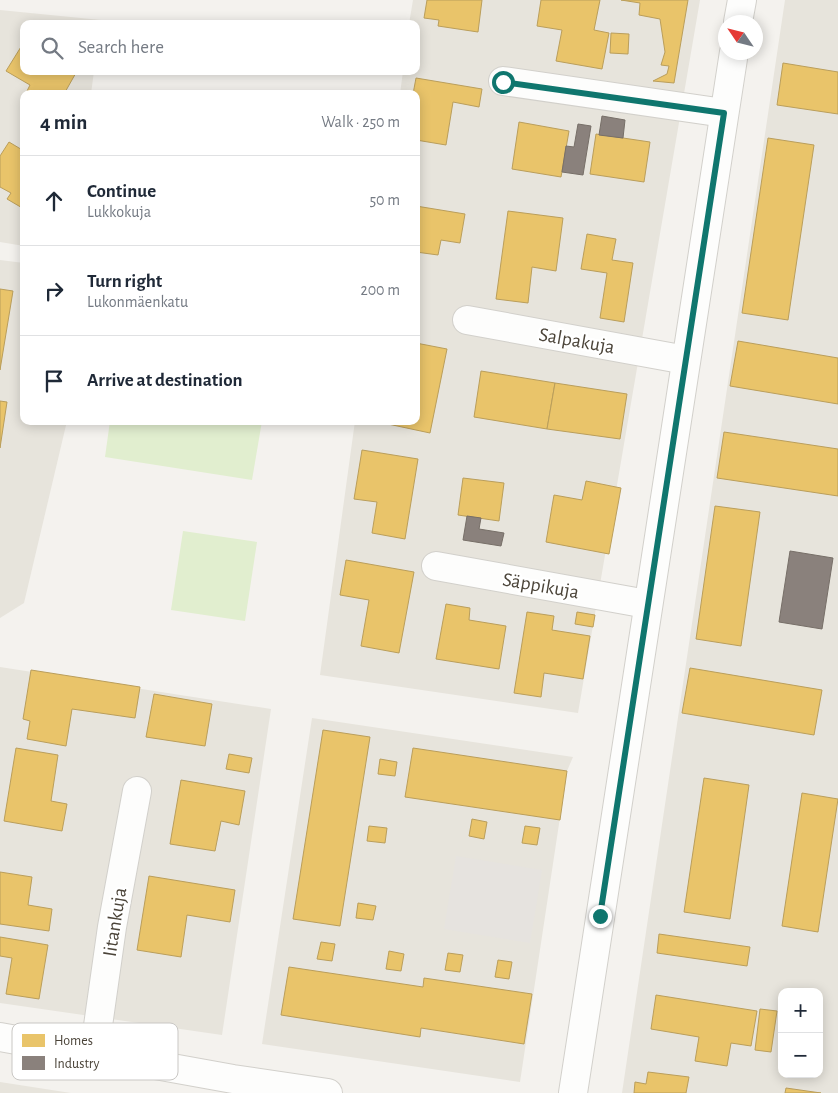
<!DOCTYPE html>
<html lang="en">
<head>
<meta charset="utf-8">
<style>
	:root { --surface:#fff; --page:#f2f2f3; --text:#1f2937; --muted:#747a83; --line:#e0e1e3 }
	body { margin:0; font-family:"Alegreya Sans",sans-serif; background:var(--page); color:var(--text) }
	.controls { position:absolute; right:15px; bottom:15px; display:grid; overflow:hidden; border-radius:10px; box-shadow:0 2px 12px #0003 }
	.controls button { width:45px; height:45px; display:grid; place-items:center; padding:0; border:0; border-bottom:1px solid var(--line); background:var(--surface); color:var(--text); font:25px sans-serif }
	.compass { position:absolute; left:718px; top:15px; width:45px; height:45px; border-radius:50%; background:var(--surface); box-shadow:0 2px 12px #0003; rotate:305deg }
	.stop { position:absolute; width:15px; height:15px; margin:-11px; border:4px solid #0f766e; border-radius:50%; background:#fff }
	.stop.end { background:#0f766e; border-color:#fff; box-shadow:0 1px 5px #0008 }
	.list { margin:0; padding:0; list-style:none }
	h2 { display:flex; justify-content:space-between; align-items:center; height:65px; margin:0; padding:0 20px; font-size:21px }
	h2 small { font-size:16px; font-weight:400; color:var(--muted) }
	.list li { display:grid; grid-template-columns:32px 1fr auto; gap:15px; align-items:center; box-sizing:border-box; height:90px; padding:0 20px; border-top:1px solid var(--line) }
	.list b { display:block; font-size:19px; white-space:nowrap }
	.list p { margin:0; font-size:16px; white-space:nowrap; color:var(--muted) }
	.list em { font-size:16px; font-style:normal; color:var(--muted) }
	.icon { flex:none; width:28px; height:28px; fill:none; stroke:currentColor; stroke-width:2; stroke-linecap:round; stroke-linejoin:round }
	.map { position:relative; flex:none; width:838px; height:1093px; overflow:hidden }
	.search { position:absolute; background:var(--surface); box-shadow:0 2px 12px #0003; left:20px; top:20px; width:400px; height:55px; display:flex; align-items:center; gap:12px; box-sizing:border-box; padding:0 18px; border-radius:10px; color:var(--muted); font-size:19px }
	.panel { position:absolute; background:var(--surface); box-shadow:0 2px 12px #0003; left:20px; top:90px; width:400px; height:335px; border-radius:10px }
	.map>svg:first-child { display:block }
</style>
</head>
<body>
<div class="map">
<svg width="838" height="1093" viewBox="0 0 838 1093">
	<rect width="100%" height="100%" fill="#f4f2ee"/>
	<!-- residential -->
	<g fill="#e7e4dc" fill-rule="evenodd">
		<polygon points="413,0 700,0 578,713 320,675 355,421 416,421 416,94 400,94 403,71 416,71 416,24 409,24"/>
		<path d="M 785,0 L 838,0 L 838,1093 L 622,1093 ZM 782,992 L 819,992 L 819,1074 L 782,1074 Z"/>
		<polygon points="0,10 101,20 100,24 24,24 24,71 94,71 91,94 24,94 24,246 0,242"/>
		<polygon points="0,260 24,263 24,421 67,421 24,603 0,618"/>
		<polygon points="0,667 271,709 222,1035 0,1003"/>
		<polygon points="312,718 573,757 567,771 520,1082 262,1044"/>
		<polygon points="0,1082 71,1093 0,1093"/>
	</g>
	<!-- green -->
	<g fill="#e1eecf">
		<polygon points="110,421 262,421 252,480 105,457"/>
		<polygon points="183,531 257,542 245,621 171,610"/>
	</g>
	<!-- parking -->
	<polygon fill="#e6e3df" points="456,856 542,870 530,943 444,929"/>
	<!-- homes -->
	<g fill="#e9c46a" stroke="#ba9e5b">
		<polygon points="427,0 482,0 478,32 438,26 439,20 424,18"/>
		<polygon points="541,0 600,0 594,30 609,33 602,69 556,61 562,30 537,26"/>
		<polygon points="621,0 688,0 674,83 653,81 667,74 669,66 661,65 665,52 660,19 639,15 640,3"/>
		<polygon points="611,33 629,34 628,54 610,53"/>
		<polygon points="24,42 24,71 77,71 64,94 31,94 27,91 30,85 6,71"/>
		<polygon points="783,63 838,72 838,114 777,105"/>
		<polygon points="416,78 482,89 479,107 453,102 446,145 416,140 416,94 413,94"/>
		<polygon points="519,122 569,131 561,177 512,169"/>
		<polygon points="596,134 650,142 644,182 590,174"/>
		<polygon points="768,138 814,145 788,320 742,313"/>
		<polygon points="9,142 24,151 24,209 7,199 11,193 0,187 0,156"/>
		<polygon points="416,206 465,214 460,243 441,240 438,255 416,252"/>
		<polygon points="508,211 563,218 556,271 532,267 528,303 496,299"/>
		<polygon points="587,234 616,239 612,260 633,263 624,322 600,318 607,273 581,269"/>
		<polygon points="0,289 13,291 0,370"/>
		<polygon points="738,341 838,358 838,404 730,386"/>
		<polygon points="416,343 447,349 430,433 374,421 416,421"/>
		<polygon points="481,371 555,383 547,429 474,417"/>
		<polygon points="555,383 627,394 620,439 547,429"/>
		<polygon points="0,401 7,402 0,448"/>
		<polygon points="724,432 838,449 838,496 717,478"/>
		<polygon points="362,450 418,459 405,539 372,533 377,502 354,499"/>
		<polygon points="463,478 504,483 499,521 458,515"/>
		<polygon points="586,481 621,488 609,554 546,542 554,495 582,500"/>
		<polygon points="715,506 760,512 741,646 696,639"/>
		<polygon points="346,560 414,572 399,653 361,646 369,600 340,595"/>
		<polygon points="446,604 470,608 469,620 506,626 499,669 436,659"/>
		<polygon points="527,612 554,616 552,630 590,636 583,679 544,673 541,697 514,693"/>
		<polygon points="577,612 595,615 593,627 575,624"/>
		<polygon points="690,668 822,690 814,735 682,713"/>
		<polygon points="31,670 140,687 135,718 72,709 66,746 27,739 30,721 23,719"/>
		<polygon points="154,694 212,704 205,746 146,737"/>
		<polygon points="323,730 370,737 340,926 293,919"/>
		<polygon points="16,748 58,755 51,801 67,804 62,831 4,821"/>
		<polygon points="413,748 567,771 560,820 405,797"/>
		<polygon points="229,754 252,758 249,773 226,769"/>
		<polygon points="380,759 397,762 395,776 378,774"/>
		<polygon points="704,778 749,785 730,919 684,912"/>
		<polygon points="181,780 245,791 239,825 221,821 215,851 170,844"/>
		<polygon points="802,793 838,799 818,932 782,926"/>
		<polygon points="472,819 487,822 484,839 469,836"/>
		<polygon points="369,826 387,828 385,843 367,841"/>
		<polygon points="525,826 540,828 537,845 522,843"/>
		<polygon points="0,872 32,877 28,905 52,909 49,931 0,924"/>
		<polygon points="149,876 235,890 230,922 187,915 181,957 137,950"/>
		<polygon points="358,903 376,906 373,920 356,918"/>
		<polygon points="659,934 750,947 747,966 657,953"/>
		<polygon points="0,937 48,945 39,999 6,994 12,958 0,956"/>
		<polygon points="321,942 335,944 332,961 317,959"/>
		<polygon points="389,951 404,954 401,971 386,969"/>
		<polygon points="448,953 463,955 460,972 445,970"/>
		<polygon points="498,960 512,962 509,979 495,977"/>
		<polygon points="289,967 423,987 424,978 532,994 524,1044 421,1028 420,1037 281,1015"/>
		<polygon points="656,995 757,1011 751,1046 731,1043 727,1066 695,1061 699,1037 651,1029"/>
		<polygon points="760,1009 777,1011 771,1052 755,1050"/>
		<polygon points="648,1072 689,1077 686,1093 634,1093 635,1082 646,1084"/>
		<polygon points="786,1088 821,1093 785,1093"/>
	</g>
	<!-- industry -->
	<g fill="#8a817c" stroke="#776f68">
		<polygon points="602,116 625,120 623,138 599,135"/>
		<polygon points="578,124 591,126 583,175 562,172 566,146 574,147"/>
		<polygon points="467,516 481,518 479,529 504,533 501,546 463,540"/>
		<polygon points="790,551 833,558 822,629 779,622"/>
	</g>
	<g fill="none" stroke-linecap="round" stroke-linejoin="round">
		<defs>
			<g id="minor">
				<polyline points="738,22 742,0"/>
				<polyline points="503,81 724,113"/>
				<polyline points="467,320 686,360"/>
				<polyline points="436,566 647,604"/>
				<polyline points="0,1037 233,1079 328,1093"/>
				<polyline points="94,1054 112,927 137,791"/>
				<polyline points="573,1093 734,52"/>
			</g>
		</defs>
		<!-- minor casing -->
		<use href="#minor" stroke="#d2d0cb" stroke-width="30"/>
		<!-- minor -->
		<use href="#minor" stroke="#fdfdfc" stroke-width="28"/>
	</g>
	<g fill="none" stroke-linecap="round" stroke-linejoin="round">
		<!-- route -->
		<polyline stroke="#0f766e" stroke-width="6" points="503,82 724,113 600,916"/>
	</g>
	<g text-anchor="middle" stroke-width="5" stroke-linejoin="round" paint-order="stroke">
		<!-- street labels -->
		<g font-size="20" fill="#4b4439" stroke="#fff">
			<text transform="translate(577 340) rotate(10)" y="7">Salpakuja</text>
			<text transform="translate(541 585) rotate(10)" y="7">Säppikuja</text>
			<text transform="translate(114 922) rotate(-81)" y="7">Iitankuja</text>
		</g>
	</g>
	<!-- legend -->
	<rect x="12" y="1023" width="166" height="57" rx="8" fill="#fff" stroke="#c9c7c4" stroke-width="1"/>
	<rect x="22" y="1034" width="23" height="13" fill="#e9c46a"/>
	<rect x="22" y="1056" width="23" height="14" fill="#8a817c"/>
	<g font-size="14" fill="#4b4439">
		<text x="54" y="1045">Homes</text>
		<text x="54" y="1068">Industry</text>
	</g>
</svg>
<div class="controls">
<button>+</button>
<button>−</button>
</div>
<svg class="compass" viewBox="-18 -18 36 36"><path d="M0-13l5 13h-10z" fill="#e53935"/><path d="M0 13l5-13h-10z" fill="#747a83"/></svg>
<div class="stop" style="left:503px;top:82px"></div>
<div class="stop end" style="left:600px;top:916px"></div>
<div class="search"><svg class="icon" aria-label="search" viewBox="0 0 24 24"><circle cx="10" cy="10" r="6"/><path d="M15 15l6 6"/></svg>Search here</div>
<section class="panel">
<h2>4 min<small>Walk · 250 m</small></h2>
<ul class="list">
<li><svg class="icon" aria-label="ahead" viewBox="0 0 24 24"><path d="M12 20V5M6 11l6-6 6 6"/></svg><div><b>Continue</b><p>Lukkokuja</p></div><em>50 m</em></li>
<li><svg class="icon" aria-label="right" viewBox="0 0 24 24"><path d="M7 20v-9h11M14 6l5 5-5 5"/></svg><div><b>Turn right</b><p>Lukonmäenkatu</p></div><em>200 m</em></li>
<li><svg class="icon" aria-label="arrive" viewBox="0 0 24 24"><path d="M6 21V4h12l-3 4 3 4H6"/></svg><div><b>Arrive at destination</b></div></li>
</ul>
</section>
</div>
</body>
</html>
